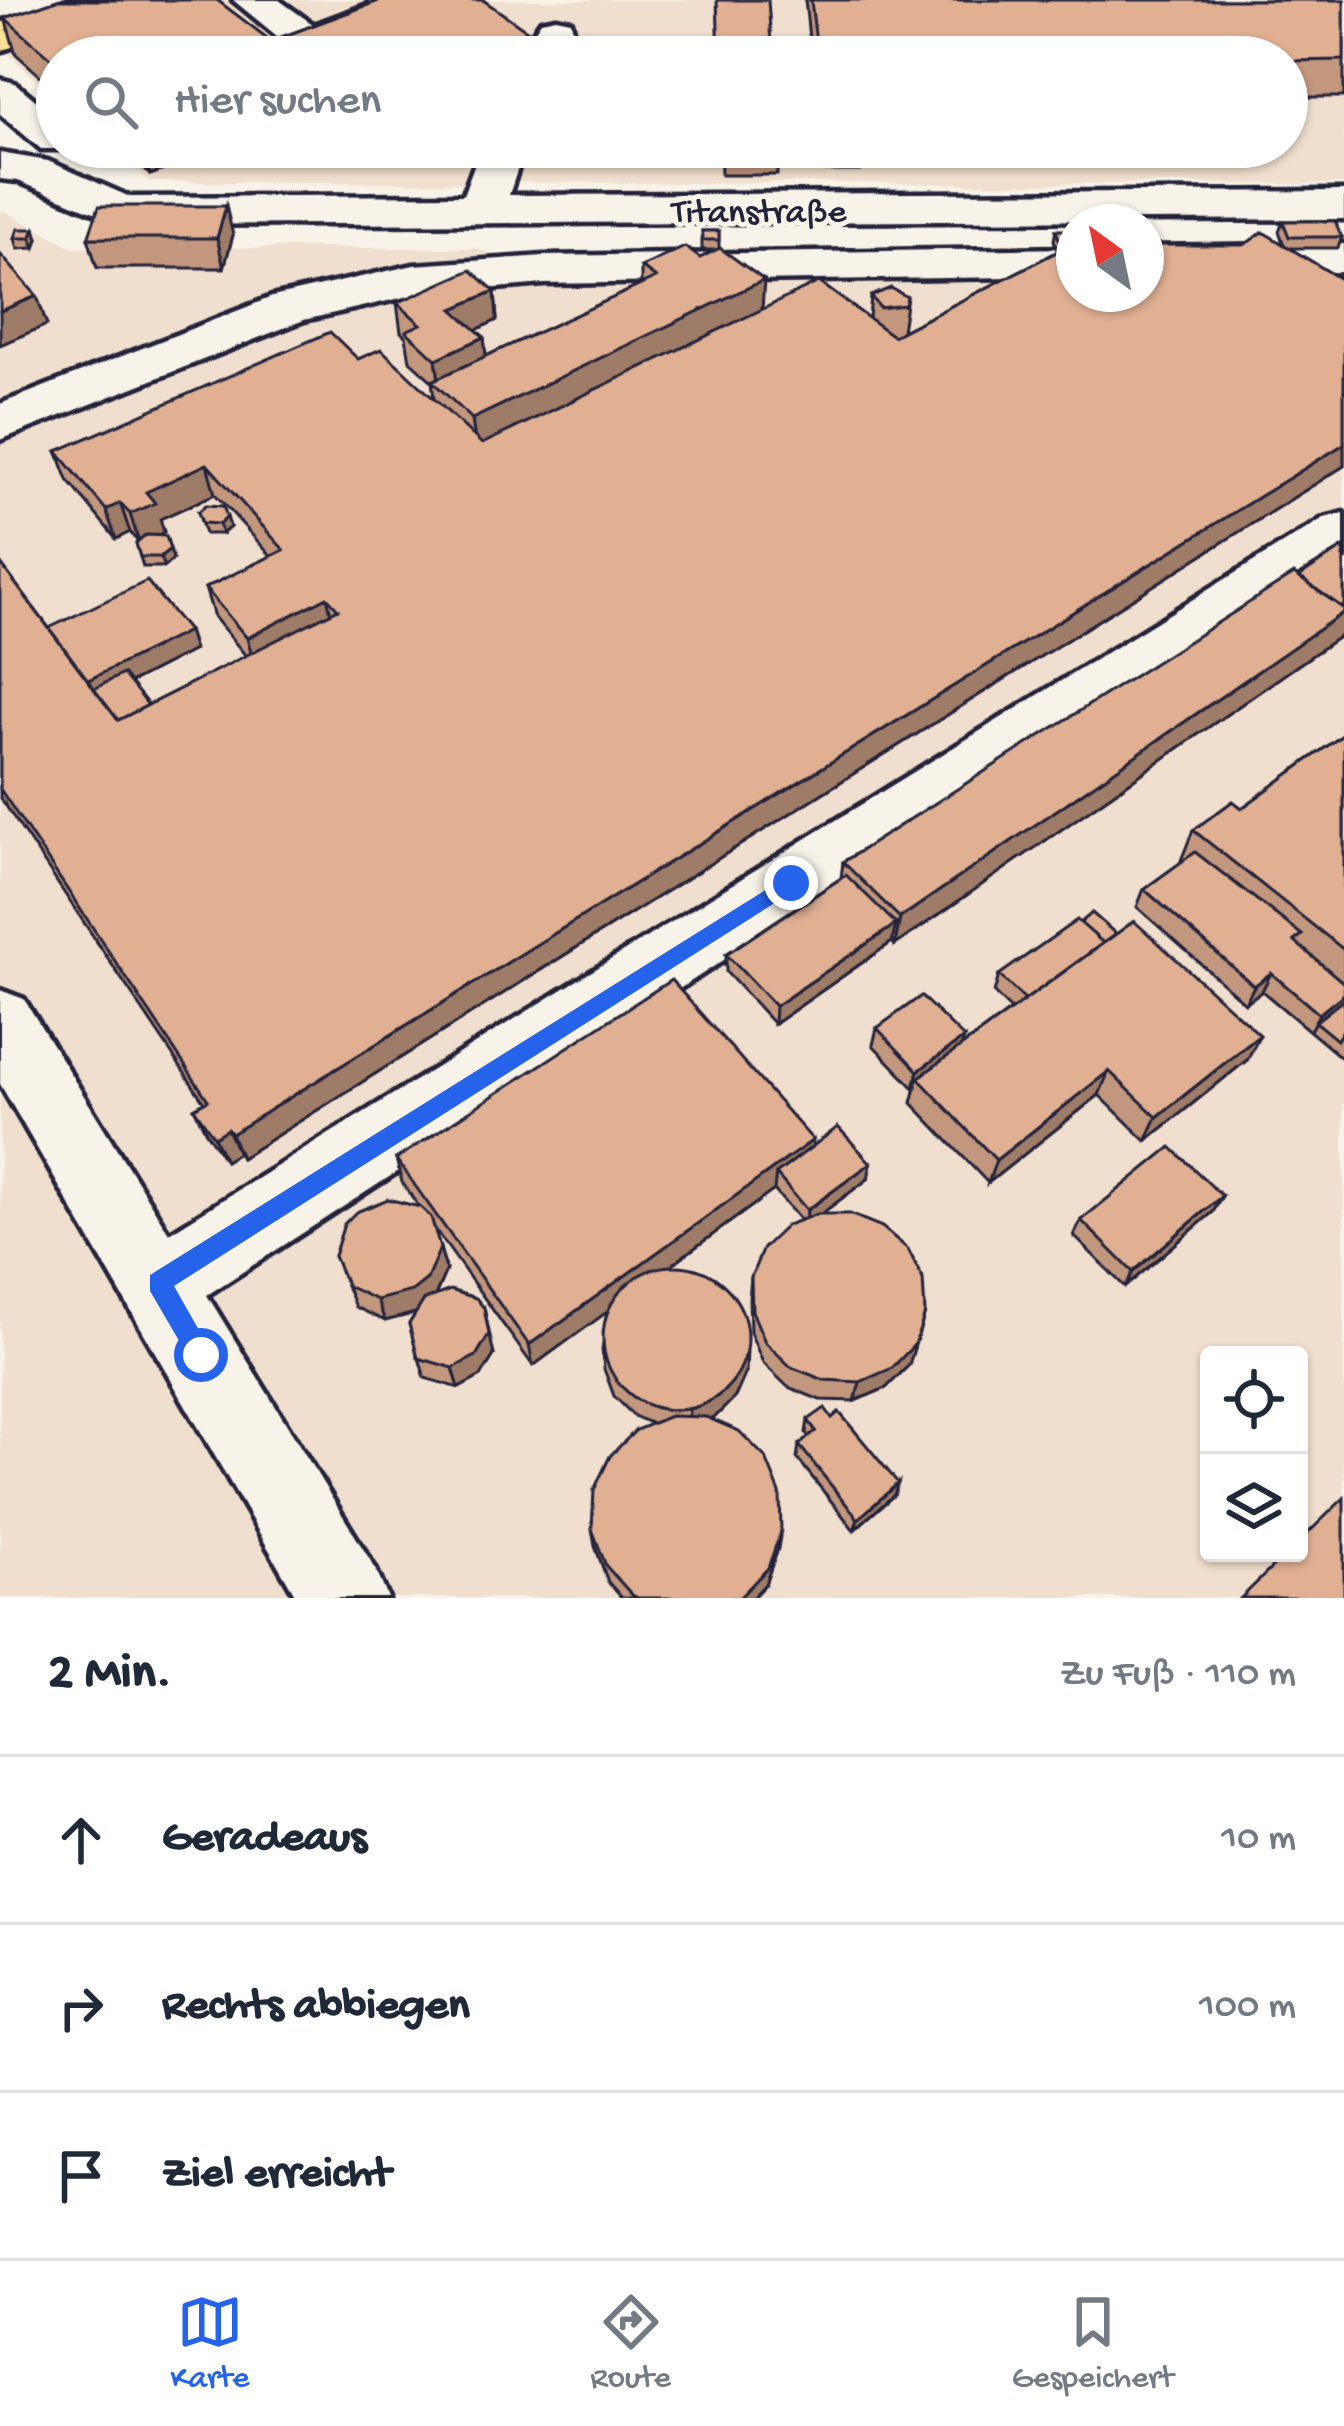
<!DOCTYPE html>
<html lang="de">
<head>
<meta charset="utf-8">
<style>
	:root { --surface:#fff; --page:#f6f6f7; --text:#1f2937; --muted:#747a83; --line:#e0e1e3; --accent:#2563eb }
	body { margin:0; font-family:"Gochi Hand",sans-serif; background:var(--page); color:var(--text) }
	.controls { position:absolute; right:36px; bottom:36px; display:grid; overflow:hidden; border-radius:12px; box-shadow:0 3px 9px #0004 }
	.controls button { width:108px; height:108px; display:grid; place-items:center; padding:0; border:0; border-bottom:3px solid var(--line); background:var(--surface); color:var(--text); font:60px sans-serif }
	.compass { position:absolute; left:1056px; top:204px; width:108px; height:108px; border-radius:50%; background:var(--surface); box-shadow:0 3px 9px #0004; rotate:327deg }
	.stop { position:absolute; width:36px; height:36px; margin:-27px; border:9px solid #2563eb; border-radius:50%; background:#fff }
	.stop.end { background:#2563eb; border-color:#fff; box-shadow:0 3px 12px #0008 }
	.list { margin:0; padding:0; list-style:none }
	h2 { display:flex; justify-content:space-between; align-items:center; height:156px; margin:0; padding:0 48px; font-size:51px }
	h2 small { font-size:39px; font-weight:400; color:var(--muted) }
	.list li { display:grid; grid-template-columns:78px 1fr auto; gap:36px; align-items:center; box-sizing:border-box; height:168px; padding:0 48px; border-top:3px solid var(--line) }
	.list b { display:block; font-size:45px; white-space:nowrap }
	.list em { font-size:39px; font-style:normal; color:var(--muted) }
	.icon { flex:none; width:66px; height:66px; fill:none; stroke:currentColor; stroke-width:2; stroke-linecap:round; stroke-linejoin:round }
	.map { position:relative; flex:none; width:1344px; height:1598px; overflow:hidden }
	.search { position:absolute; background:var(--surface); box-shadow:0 3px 9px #0004; left:36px; right:36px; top:36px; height:132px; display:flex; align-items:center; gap:30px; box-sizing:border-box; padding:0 42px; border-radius:66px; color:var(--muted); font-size:45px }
	.sheet { height:660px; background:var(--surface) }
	nav { display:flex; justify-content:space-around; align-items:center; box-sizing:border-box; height:168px; border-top:3px solid var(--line); background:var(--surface); font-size:33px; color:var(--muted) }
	nav a { display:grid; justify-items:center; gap:6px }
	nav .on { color:var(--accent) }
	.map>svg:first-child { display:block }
</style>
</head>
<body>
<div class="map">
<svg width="1344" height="1598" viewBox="0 0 1344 1598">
	<rect width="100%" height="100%" fill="#f7f3e8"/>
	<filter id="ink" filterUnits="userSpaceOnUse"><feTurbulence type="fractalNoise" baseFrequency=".00833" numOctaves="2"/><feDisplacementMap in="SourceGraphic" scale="24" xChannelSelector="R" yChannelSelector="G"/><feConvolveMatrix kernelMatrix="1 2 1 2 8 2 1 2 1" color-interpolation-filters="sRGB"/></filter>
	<g filter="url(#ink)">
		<!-- built -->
		<g fill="#f0dfce" fill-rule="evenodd">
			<polygon points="160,0 1344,0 1344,184 150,182 111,147 1287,147 1287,57 57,57 57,98 8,54"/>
			<path d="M 5,211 L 74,248 L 476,248 L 558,282 L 1074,266 L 1074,294 L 1146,294 L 1344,257 L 1344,1598 L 0,1598 L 0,213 ZM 1209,1355 L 1299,1355 L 1299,1553 L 1209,1553 Z"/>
		</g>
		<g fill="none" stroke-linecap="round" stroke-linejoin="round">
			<defs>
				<g id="minor">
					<polygon points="233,0 279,0 314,25 381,0 438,0 432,9 309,53 294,50"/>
					<polygon points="556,18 571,21 579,57 537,57 535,30 541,21"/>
					<polygon points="0,79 15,83 57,118 57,147 73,149 41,149 0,114"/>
					<polygon points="481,147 525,147 509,195 1344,191 1344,219 126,225 18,181 0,179 0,153 48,161 130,197 463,195"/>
					<polygon points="1344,244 1344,272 1146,275 1146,247"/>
					<polygon points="1074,248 1074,276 544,284 414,295 304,320 0,440 0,404 272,297 414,265 544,256"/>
					<polygon points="1344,513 1344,558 207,1295 375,1568 388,1598 297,1598 0,1084 0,990 24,999 169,1233 1324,518"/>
				</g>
				<polygon id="major" points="67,0 129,0 123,9 0,51 0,23"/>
			</defs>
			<!-- minor casing -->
			<use href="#minor" stroke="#22223b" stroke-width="9"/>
			<!-- major casing -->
			<use href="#major" stroke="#22223b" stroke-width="9"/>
			<!-- minor -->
			<use href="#minor" fill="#f7f3e8" fill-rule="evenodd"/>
			<!-- major -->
			<use href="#major" fill="#fadf96" fill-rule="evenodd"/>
		</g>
		<!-- wall -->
		<g fill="#c2977e" stroke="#22223b" stroke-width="3">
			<polygon points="367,0 483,0 530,57 57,57 57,91 16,54 5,18 271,41 368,5"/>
			<polygon points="805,0 1344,0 1344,97 1287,97 1287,57 811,57"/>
			<polygon points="119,147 222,147 214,150 209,161 190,160 150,175"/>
			<polygon points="311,147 352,147 351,150"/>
			<polygon points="720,147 778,147 777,175 721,175"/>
			<polygon points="822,147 861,147 860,171 825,171"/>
			<polygon points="1283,221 1342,237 1338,248 1289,248 1344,281 1344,466 241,1158 238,1153 225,1161 206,1132 194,1108 204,1102 0,797 0,563 49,628 188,631 194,650 130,683 148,705 246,656 214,617 205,588 271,556 215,494 160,519 164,532 156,536 166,536 173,559 164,567 143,567 136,543 138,542 130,532 116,539 68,480 57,451 358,359 434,399 432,381 410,361 406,337 401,332 397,303 495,291 497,320 476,330 484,337 486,356 641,285 641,267 700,258 716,250 702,250 702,231 719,231 719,249 762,309 869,318 871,296 907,297 902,331 1061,250 1057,250 1054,240 1056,230 1074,233 1074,294 1284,245 1279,231"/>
			<polygon points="35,229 38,239 35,248 18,249 15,238"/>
			<polygon points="233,235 224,268 97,268 88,238"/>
			<polygon points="198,512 230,527 222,534 205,534"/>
			<polygon points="1344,547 1344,633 895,945 892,942 774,1024 726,972 726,954 841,878 843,862"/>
			<polygon points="1344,734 1344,1060 1262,991 1245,1003 1137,907 1144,889 1180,863 1193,830 1242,808"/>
			<polygon points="999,975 1247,1060 1146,1141 1099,1095 988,1183 912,1103 916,1087 914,1088 873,1045 877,1028 961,1047 1011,1010 994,993"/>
			<polygon points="813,1146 868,1179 821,1214 909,1365 886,1388 855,1401 820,1400 788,1387 763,1363 750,1332 749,1299 751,1277 800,1220 774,1190 668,1267 746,1372 735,1397 715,1417 710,1419 778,1548 765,1584 752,1598 622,1598 608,1582 595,1546 592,1529 652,1424 634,1416 614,1396 604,1369 602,1349 609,1310 533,1366 434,1228 446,1270 435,1295 494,1355 481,1376 459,1388 425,1378 409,1324 416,1313 385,1321 355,1307 334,1256 419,1207 402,1182 396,1159"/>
			<polygon points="1222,1196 1213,1212 1125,1287 1074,1236 1081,1220"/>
			<polygon points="808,1420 894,1495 854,1530 797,1458 799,1445 809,1438 806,1433"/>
		</g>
		<!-- shaded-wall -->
		<g fill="#9e7b67" stroke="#22223b" stroke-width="3">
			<polygon points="528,31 530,57 464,57"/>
			<polygon points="143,147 187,147 190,160 150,175"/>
			<polygon points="206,147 222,147 214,150 209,161"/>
			<polygon points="226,206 233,235 224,268 217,238"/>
			<polygon points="35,229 38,239 35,248 31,238"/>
			<polygon points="764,280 762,310 476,449 472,419"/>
			<polygon points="495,291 497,320 457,339 453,309"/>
			<polygon points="37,296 47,325 0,345 0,311"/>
			<polygon points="484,337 487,366 440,388 436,359"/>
			<polygon points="1344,444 1344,466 241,1158 231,1134"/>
			<polygon points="207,464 215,494 160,519 164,532 139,543 130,514 146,492"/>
			<polygon points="120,503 130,532 116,539 106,510"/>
			<polygon points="227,517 230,527 222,534 219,524"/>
			<polygon points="170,549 173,559 164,567 160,557"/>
			<polygon points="327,597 334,626 255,667 247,638"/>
			<polygon points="1344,612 1344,633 895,945 900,918"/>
			<polygon points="188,631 194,650 96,700 85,681"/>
			<polygon points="896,924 892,942 774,1024 775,1006"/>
			<polygon points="1271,973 1262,991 1245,1003 1254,986"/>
			<polygon points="1344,994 1344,1000 1315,1022 1309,1032 1319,1014"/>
			<polygon points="1260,1035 1247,1060 1146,1141 1157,1117"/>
			<polygon points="964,1038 959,1056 918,1078 914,1088 918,1071"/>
			<polygon points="1109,1071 1099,1095 988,1183 996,1160"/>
			<polygon points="227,1129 238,1153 225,1161 214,1137"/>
			<polygon points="813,1140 810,1164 776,1174 774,1190 533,1366 529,1345"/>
			<polygon points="871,1163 868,1179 805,1226 807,1210"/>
			<polygon points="1222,1196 1213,1212 1125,1287 1133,1272"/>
			<polygon points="440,1248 446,1270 433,1301 419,1312 385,1321 377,1300"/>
			<polygon points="484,1308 494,1355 481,1376 459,1388 453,1368"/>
			<polygon points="925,1313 909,1365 886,1388 855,1401 860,1382"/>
			<polygon points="747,1351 746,1372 735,1397 715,1417 688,1427 689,1408"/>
			<polygon points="898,1483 894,1495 854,1530 858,1519"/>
			<polygon points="781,1531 778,1548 765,1584 752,1598 739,1598"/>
		</g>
		<!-- building -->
		<g fill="#e1b093" stroke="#22223b" stroke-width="3">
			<polygon points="57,0 217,0 271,41 376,2 373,0 483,0 528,31 464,57 57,57 57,64 5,18"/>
			<polygon points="717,0 768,0 772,57 719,57"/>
			<polygon points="811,0 1344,0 1344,60 1287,61 1287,57 884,57 884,51 817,52"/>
			<polygon points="826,147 861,147 862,151 826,151"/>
			<polygon points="99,206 226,206 217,238 88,238"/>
			<polygon points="1283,221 1335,221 1342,237 1289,237"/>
			<polygon points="18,229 35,229 31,238 15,238"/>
			<polygon points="1056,230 1073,230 1074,239 1059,239"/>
			<polygon points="702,231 719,231 719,240 703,240"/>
			<polygon points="1263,232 1344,281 1344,444 231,1134 227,1129 214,1137 194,1108 208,1100 0,789 0,563 118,720 338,609 327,597 247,638 205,588 284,550 207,464 146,492 155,503 130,514 120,503 106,510 57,451 330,332 358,359 381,349 482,444 819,282 893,336 1070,245 1074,245 1074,294 1146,294 1146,245 1244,245"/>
			<polygon points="685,247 700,258 720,248 764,280 472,419 432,381 656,278 641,267"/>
			<polygon points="0,254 37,296 0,311"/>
			<polygon points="471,270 495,291 453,309 484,337 436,359 406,331 421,324 397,303"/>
			<polygon points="891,288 907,297 905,305 880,308 871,296"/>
			<polygon points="206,505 223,506 227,517 219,524 202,523 198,512"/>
			<polygon points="146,535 166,536 170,549 160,557 140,557 136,543"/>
			<polygon points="1344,547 1344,609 1299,577"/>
			<polygon points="1294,574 1344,609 1344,612 900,918 843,862"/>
			<polygon points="147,581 188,631 88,680 49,628"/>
			<polygon points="123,674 148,705 118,720 94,689"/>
			<polygon points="1344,734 1344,950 1193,830 1233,801 1242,808"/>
			<polygon points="1195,852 1302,935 1294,941 1344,983 1344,994 1319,1014 1271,973 1254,986 1144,889"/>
			<polygon points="846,875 896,924 775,1006 726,954"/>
			<polygon points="1092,913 1116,934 1103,943 1080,923"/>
			<polygon points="1077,920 1103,943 1025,1000 999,975"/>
			<polygon points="1134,921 1260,1035 1157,1117 1109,1071 996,1160 918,1078"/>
			<polygon points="671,980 813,1140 529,1345 396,1159"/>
			<polygon points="921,996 964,1038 918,1071 877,1028"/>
			<polygon points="1344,999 1344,1028 1337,1040 1315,1022"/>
			<polygon points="838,1127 871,1163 807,1210 776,1174"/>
			<polygon points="1171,1147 1222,1196 1133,1272 1081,1220"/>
			<polygon points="388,1199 420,1207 431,1217 440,1248 427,1279 412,1291 377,1300 347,1286 334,1256 344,1224 356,1212"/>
			<polygon points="817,1214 850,1214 882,1227 908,1249 923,1279 925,1313 915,1344 892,1368 860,1382 824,1380 791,1367 765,1342 752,1311 751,1277 763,1248 787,1225"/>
			<circle cx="675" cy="1338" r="72"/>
			<polygon points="450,1290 476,1298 484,1308 489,1334 476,1356 453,1368 418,1358 409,1324 424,1300"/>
			<polygon points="825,1408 832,1418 839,1412 898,1483 858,1519 799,1445 816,1431 808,1420"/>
			<polygon points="670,1416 706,1417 739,1431 766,1458 780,1493 781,1531 768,1568 739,1598 638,1598 632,1595 606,1566 592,1529 594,1490 610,1456 636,1430"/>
			<polygon points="1344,1498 1344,1598 1241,1598 1287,1553 1299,1553 1299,1542"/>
		</g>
	</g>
	<!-- route -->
	<polygon fill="#2563eb" points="791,874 798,877 798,888 174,1286 213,1355 209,1363 192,1363 150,1291 150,1275"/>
	<g text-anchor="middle" stroke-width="10" stroke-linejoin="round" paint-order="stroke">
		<!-- far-street labels -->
		<g font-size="36" fill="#22223b" stroke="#f7f3e8">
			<text x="759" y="221">Titanstraße</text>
		</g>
	</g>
</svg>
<div class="controls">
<button><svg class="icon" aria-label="locate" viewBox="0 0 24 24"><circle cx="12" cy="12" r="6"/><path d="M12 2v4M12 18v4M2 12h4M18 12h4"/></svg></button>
<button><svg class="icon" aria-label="layers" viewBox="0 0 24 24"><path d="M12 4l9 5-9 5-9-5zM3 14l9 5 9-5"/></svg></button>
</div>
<svg class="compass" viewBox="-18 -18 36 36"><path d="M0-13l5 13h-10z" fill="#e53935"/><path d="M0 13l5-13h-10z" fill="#747a83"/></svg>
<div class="stop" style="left:201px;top:1355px"></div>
<div class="stop end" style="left:791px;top:883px"></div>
<div class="search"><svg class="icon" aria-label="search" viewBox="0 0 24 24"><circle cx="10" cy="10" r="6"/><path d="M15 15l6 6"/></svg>Hier suchen</div>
</div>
<section class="sheet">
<h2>2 Min.<small>Zu Fuß · 110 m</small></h2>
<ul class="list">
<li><svg class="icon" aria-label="ahead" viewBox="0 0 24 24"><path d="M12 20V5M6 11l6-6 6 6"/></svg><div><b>Geradeaus</b></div><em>10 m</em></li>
<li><svg class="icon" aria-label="right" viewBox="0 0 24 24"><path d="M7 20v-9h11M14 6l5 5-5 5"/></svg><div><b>Rechts abbiegen</b></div><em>100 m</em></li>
<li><svg class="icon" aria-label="arrive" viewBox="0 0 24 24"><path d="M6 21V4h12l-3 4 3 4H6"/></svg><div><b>Ziel erreicht</b></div></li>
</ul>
</section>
<nav>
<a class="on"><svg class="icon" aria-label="map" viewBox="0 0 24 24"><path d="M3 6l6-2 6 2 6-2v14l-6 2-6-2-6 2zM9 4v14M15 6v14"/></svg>Karte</a>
<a><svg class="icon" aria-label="directions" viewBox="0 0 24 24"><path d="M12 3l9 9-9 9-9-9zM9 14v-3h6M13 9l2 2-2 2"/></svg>Route</a>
<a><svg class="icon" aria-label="saved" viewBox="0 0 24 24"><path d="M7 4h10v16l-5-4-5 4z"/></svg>Gespeichert</a>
</nav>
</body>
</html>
